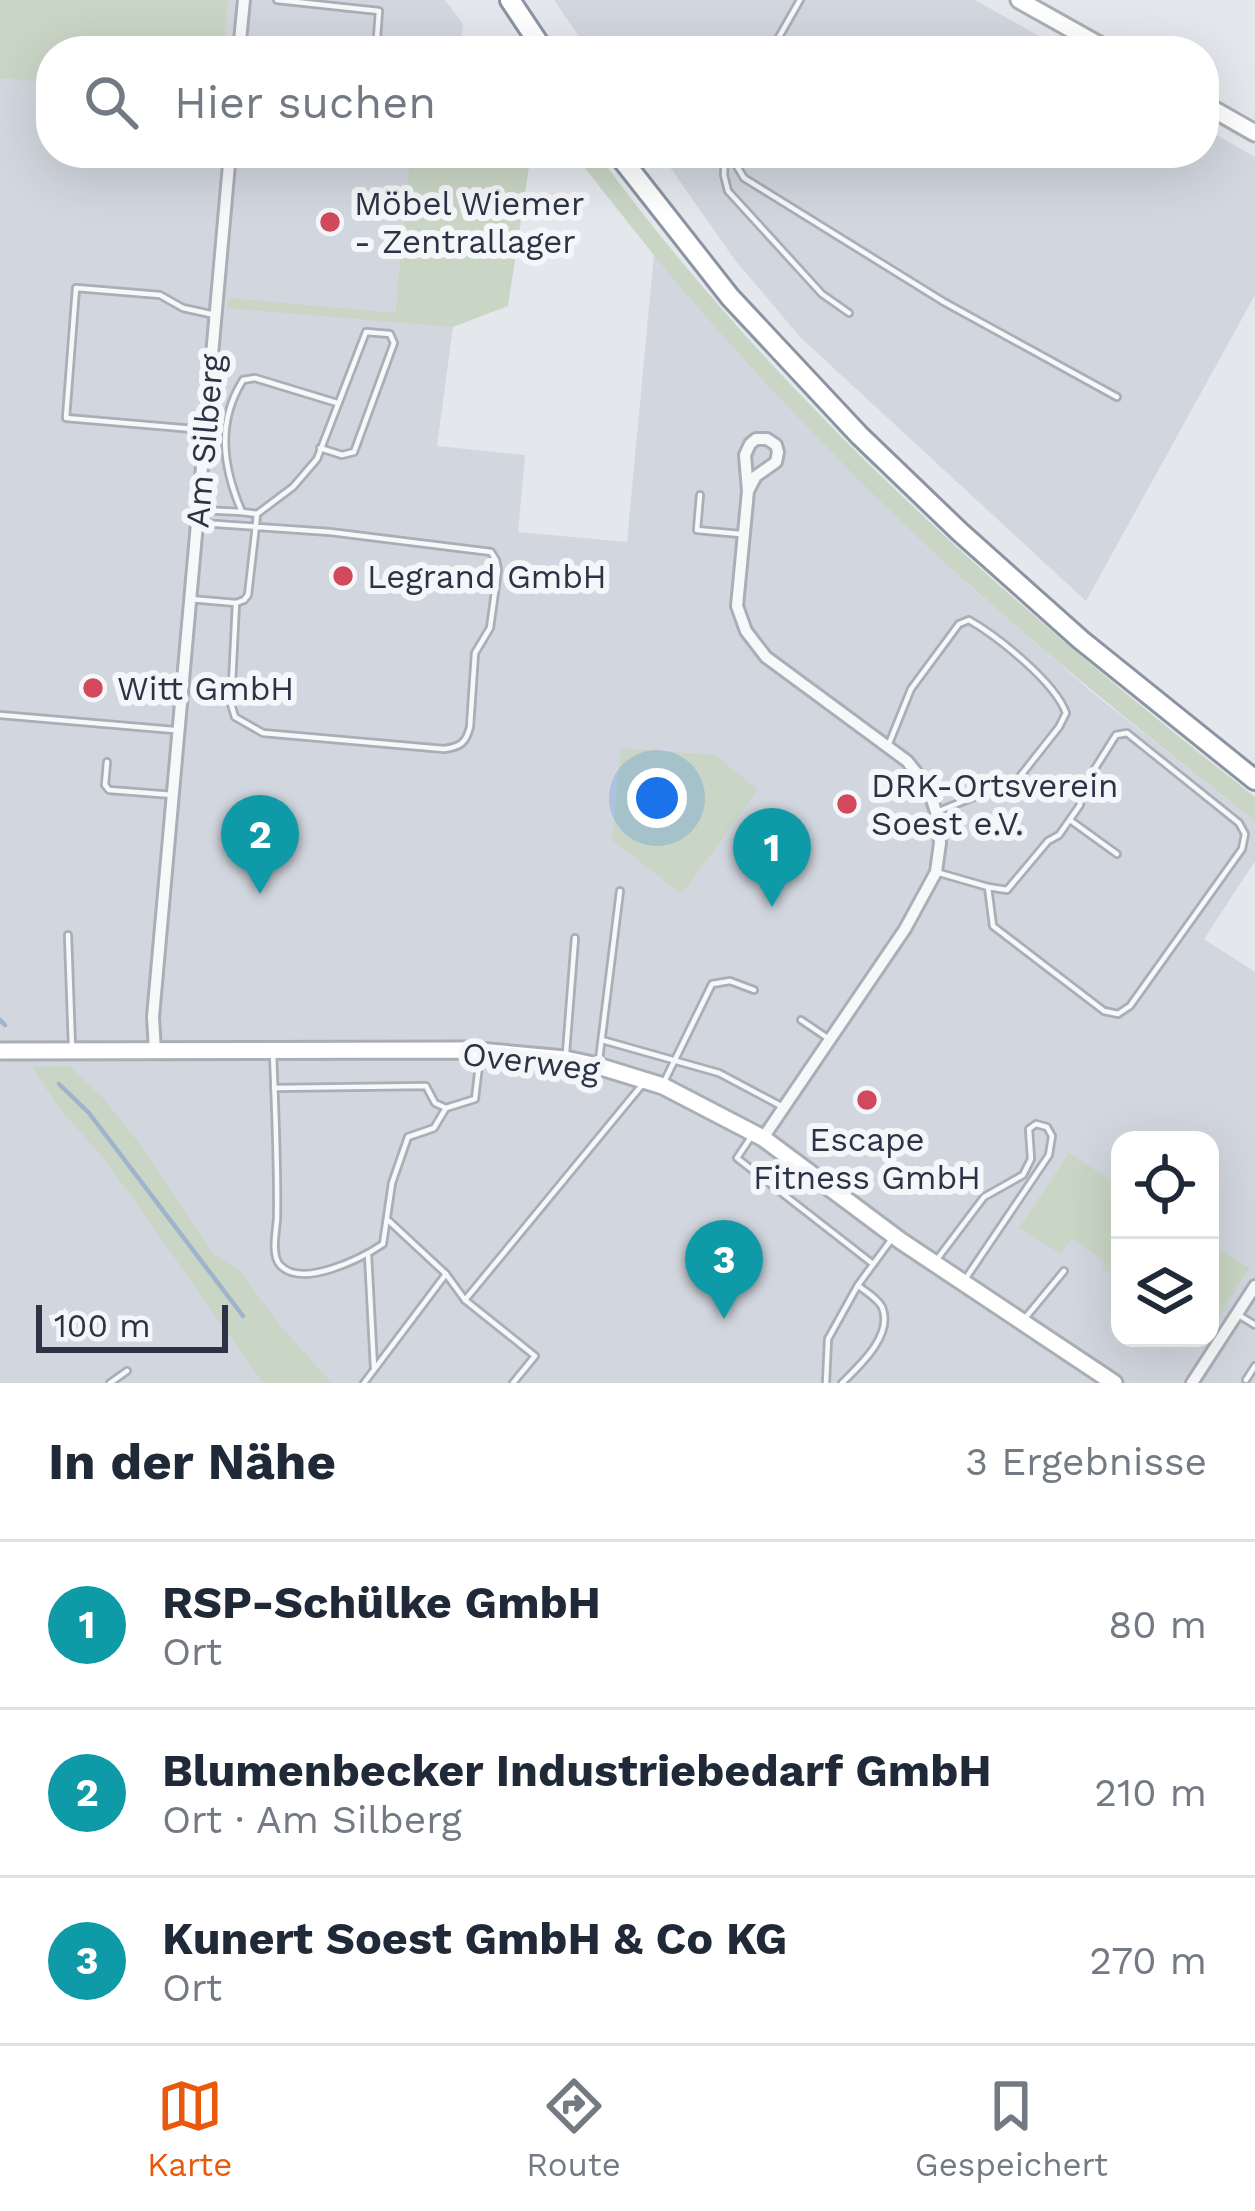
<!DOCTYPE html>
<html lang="de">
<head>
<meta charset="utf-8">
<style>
	:root { --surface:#fff; --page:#f6f6f7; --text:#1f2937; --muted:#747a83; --line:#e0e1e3; --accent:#ea580c }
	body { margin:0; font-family:"Work Sans",sans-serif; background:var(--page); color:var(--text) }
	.controls { position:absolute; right:36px; bottom:36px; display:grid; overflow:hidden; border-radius:24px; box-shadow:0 12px 48px #0002 }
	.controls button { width:108px; height:108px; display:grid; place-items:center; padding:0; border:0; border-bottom:3px solid var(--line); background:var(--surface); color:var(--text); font:60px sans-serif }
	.scale { position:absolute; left:36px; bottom:30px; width:192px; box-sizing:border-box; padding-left:12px; border:6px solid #2b3445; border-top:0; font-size:33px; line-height:42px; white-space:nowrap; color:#2b3445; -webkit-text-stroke:9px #f4f6f9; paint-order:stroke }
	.you { position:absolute; left:657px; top:798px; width:42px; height:42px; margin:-30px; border:9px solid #fff; border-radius:50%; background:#1a73e8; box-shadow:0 0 0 18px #1a73e833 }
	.badge { display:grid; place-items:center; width:78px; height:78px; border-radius:50%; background:var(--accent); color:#fff; font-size:39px; font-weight:700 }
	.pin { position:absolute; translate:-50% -99px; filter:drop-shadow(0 3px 6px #0008) }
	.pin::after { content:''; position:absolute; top:63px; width:42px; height:36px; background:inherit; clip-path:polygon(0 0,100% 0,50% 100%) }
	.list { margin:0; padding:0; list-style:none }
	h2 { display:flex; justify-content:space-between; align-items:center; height:156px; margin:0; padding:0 48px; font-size:51px }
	h2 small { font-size:39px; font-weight:400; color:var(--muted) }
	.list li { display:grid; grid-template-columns:78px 1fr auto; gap:36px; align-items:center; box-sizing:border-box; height:168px; padding:0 48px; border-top:3px solid var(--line) }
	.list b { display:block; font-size:45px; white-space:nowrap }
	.list p { margin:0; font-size:39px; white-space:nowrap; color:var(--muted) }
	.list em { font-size:39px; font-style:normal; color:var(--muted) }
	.icon { flex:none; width:66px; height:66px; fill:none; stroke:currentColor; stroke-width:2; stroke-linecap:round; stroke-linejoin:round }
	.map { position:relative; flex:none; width:1255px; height:1383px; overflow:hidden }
	.search { position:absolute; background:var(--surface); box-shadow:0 12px 48px #0002; left:36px; right:36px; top:36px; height:132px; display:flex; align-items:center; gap:30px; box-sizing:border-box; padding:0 42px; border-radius:48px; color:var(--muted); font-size:45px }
	.sheet { height:660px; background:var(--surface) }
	nav { display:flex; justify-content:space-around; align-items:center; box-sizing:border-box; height:168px; border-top:3px solid var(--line); background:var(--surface); font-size:33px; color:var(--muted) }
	nav a { display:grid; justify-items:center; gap:6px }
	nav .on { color:var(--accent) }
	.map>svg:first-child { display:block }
</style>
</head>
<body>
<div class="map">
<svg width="1255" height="1383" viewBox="0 0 1255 1383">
	<rect width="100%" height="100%" fill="#e4e7ec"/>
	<!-- built -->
	<g fill="#d2d6de" fill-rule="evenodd">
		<path d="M 0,0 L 445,0 L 463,24 L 460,51 L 51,51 L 51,153 L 410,153 L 395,313 L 453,327 L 437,446 L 525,455 L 518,532 L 627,542 L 654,254 L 697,307 L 786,404 L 971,587 L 1093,693 L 1255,821 L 1255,861 L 1204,939 L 1255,972 L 1255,1383 L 0,1383 ZM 1120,1140 L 1210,1140 L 1210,1338 L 1120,1338 Z"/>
		<polygon points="554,0 975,0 1066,51 589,51"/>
		<polygon points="1204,128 1255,157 1255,295 1086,601 800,337 735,260 660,153 1204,153"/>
	</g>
	<!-- green -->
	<g fill="#c9d6c5">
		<polygon points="0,0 228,0 224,51 51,51 51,83 0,78"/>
		<polygon points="410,153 531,153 508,306 453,327 227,308 228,298 395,313"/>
		<path d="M 573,153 L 597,153 C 778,402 1014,608 1255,797 L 1255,821 C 1160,746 1064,670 974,589 C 877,502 785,407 699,309 C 655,259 615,205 573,153 Z"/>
		<polygon points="621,748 714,755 758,789 682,894 612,840"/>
		<polygon points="69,1066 102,1097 138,1142 213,1254 239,1270 282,1328 332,1383 263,1383 109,1165 56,1104 32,1067"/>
		<polygon points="1069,1153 1120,1186 1120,1279 1101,1268 1104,1261 1072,1238 1060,1253 1019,1228"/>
		<polygon points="1210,1243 1249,1268 1217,1319 1210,1315"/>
	</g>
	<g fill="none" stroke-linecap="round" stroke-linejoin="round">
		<!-- stream -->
		<g stroke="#9fb4cc" stroke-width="4.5">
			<polyline points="0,1020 5,1025"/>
			<polyline points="59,1084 89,1113 243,1316"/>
		</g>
		<defs>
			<g id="lane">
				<polyline points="277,0 379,11 376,51"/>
				<polyline points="241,43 325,51"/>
				<polyline points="771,51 800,0"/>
				<polyline points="725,153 724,175 728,191 822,294 849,313"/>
				<polyline points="729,153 744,178 944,302 1117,397"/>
				<polyline points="205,430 66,418 76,288 160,295 183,308 215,315"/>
				<polyline points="700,495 697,530 740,534"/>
				<polyline points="200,510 242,512"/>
				<path d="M 257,514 L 242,512 C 223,468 216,423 243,380 L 255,378 L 337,403"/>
				<path d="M 202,523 L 330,532 L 491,552 L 496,560 L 498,570 L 490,628 L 475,653 L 470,727 C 466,743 460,747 444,749 L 263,733 L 235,717 L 231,704 L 236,603 L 244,600 L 248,595 L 255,534 L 257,514 L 293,487 L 317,459 L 366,332 L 390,334 L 394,343 L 354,452 L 342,455 L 320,448"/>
				<polyline points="190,599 236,603"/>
				<polyline points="0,715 174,730"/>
				<path d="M 888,746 L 911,689 L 959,624 L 969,620 C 997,636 1055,682 1066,713 L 1059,727 L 1018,779 L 939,811"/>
				<polyline points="107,762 105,785 109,790 173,795"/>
				<polyline points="1070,820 1117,854"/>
				<polyline points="936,872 988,887 993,926 1104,1011 1118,1014 1130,1006 1242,849 1245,834 1239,823 1127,733 1116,735 1082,789 1080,805 1059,835 1048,841 1007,890 988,887"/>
				<polyline points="68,935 72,1047"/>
				<polyline points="801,1020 829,1039"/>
				<polyline points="602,1040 719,1073 781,1106"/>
				<path d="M 273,1052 C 275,1108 278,1164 277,1219 C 276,1232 271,1255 280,1265 C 302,1289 362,1258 383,1244 L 392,1183 L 408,1137 L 434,1128 L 446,1108 L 475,1099 L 480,1057"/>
				<polyline points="566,1053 575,938"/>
				<polyline points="599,1060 620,891"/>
				<polyline points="665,1080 712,984 730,981 754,990"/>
				<polyline points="274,1088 426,1086 435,1103 446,1108"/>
				<polyline points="751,1137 737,1158 873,1264"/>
				<polyline points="389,1221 446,1274 465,1300 535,1356 513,1383"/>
				<polyline points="368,1254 374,1368"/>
				<polyline points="938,1258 984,1197 1023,1175 1031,1159 1029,1129 1036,1124 1047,1127 1052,1136 1049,1155 964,1281"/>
				<polyline points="465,1300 642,1085"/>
				<polyline points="1237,1314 1255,1325"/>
				<polyline points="1026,1317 1064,1271"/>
				<polyline points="1246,1380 1255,1366"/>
				<polyline points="110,1383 127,1371"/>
				<polyline points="364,1383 446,1274"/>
				<polyline points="826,1383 828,1339 858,1285 891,1240"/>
				<path d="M 842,1383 C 859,1366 894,1335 882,1307 C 878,1299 868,1293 860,1287"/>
			</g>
			<g id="street">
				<polyline points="239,51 244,0"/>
				<polyline points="748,491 756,476 776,462 778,452 776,445 767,439 756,439 750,444 745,455 748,491 737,606 746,631 766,657 907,761 928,787 937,815 940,843 936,872 905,929 763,1138"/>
				<polyline points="155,1052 153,1017 230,153"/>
				<polyline points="1192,1383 1255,1286"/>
			</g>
			<g id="secondary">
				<polyline points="1019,0 1110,51"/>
				<polyline points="1204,104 1255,133"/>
				<polyline points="0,1051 468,1050 565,1059 598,1066 663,1086 763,1138 901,1241 1114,1383"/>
			</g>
			<g id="highway">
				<polyline points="510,0 544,51"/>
				<polyline points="617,153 730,297 859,435 960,532 1081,640 1255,780"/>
			</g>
		</defs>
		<!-- lane casing -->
		<use href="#lane" stroke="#a9aeb7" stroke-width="10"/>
		<!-- street casing -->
		<use href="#street" stroke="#a9aeb7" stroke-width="16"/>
		<!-- secondary casing -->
		<use href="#secondary" stroke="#a9aeb7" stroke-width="21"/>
		<!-- highway casing -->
		<use href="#highway" stroke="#8b94a3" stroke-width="24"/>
		<!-- lane -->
		<use href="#lane" stroke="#f7f8fa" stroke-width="4.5"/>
		<!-- street -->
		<use href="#street" stroke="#f7f8fa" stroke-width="10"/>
		<!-- secondary -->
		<use href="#secondary" stroke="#fff" stroke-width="15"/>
		<!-- highway -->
		<use href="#highway" stroke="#fff" stroke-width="18"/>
	</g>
	<!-- markers -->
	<g fill="#d1495b" stroke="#f4f6f9" stroke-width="4.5">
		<circle cx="330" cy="222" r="12"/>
		<circle cx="343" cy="576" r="12"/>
		<circle cx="93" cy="688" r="12"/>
		<circle cx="847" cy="804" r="12"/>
		<circle cx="867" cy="1100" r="12"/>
	</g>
	<g text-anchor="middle" stroke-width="12" stroke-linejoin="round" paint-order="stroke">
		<!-- poi labels -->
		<g font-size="33" fill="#2b3445" stroke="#f4f6f9" text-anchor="start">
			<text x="354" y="215">Möbel Wiemer<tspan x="354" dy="38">- Zentrallager</tspan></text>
			<text x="367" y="588">Legrand GmbH</text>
			<text x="117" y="700">Witt GmbH</text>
			<text x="871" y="797">DRK-Ortsverein<tspan x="871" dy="38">Soest e.V.</tspan></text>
			<text x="867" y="1151" text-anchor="middle">Escape<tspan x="867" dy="38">Fitness GmbH</tspan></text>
		</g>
		<!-- street labels -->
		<g font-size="33" fill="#2b3445" stroke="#f4f6f9">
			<text transform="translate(204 441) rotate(-85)" y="12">Am Silberg</text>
			<text transform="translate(531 1061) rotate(7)" y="12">Overweg</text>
		</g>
	</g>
</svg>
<div class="controls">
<button><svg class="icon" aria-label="locate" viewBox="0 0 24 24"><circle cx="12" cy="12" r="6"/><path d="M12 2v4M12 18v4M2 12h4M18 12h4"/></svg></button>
<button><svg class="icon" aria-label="layers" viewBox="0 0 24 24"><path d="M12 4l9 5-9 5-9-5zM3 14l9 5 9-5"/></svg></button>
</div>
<div class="scale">100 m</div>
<div class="you"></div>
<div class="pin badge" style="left:772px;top:907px;background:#0f9aa8">1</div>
<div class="pin badge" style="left:260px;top:894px;background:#0f9aa8">2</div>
<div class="pin badge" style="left:724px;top:1319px;background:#0f9aa8">3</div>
<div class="search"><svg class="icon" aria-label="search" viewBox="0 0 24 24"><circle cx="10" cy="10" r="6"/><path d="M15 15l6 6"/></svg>Hier suchen</div>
</div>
<section class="sheet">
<h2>In der Nähe<small>3 Ergebnisse</small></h2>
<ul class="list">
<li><span class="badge" style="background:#0f9aa8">1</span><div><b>RSP-Schülke GmbH</b><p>Ort</p></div><em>80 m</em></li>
<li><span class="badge" style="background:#0f9aa8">2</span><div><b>Blumenbecker Industriebedarf GmbH</b><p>Ort · Am Silberg</p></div><em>210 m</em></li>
<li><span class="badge" style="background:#0f9aa8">3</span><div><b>Kunert Soest GmbH &amp; Co KG</b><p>Ort</p></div><em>270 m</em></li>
</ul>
</section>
<nav>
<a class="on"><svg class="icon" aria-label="map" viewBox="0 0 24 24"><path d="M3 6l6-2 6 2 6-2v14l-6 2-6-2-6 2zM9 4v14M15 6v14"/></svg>Karte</a>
<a><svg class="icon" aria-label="directions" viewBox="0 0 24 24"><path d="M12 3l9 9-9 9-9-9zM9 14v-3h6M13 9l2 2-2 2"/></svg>Route</a>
<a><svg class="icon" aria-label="saved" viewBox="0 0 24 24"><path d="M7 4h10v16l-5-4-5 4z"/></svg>Gespeichert</a>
</nav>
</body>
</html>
